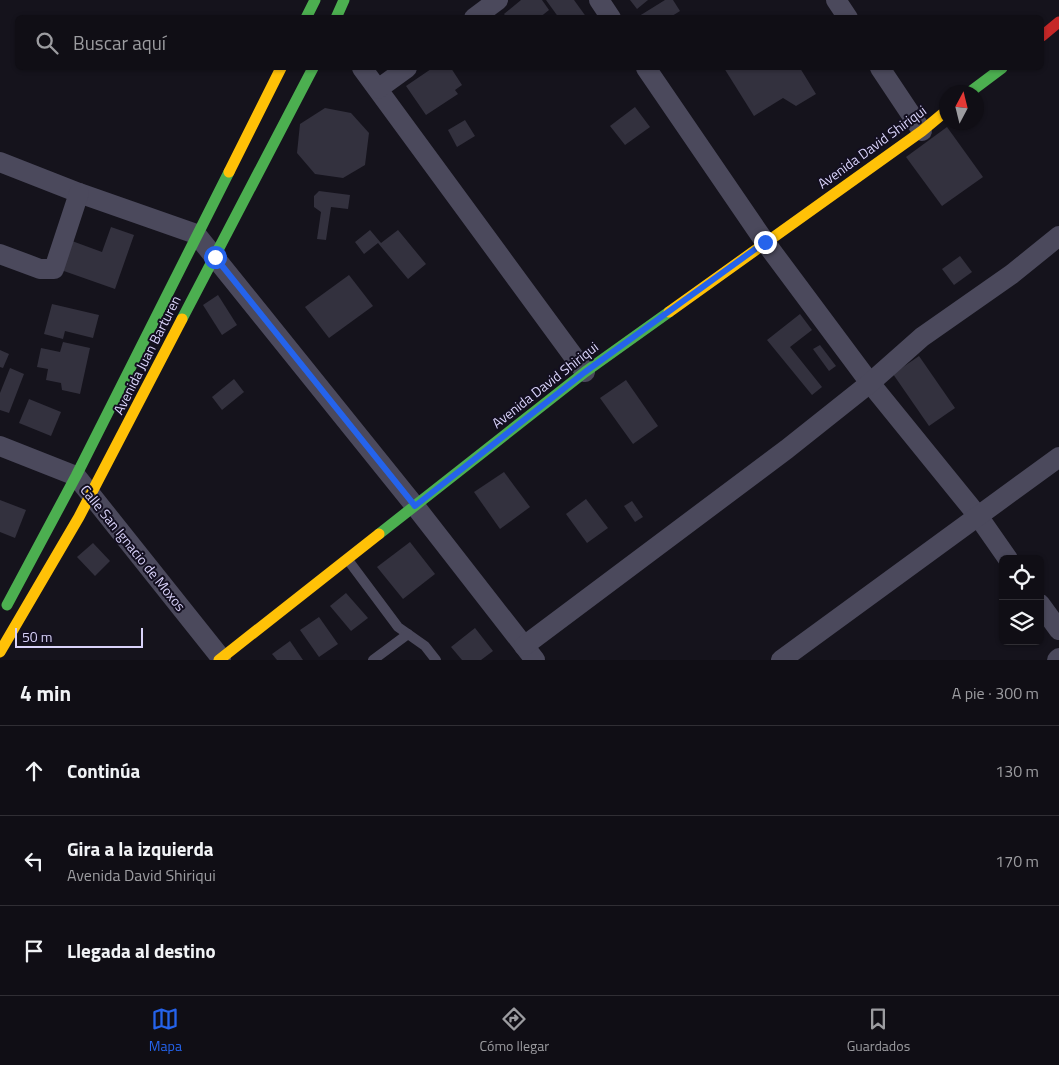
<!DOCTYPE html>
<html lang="es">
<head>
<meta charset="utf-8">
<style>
	:root { --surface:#100e15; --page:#1e1c22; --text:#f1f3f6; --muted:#9c9ca0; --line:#302e34; --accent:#2563eb }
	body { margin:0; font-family:"Titillium Web",sans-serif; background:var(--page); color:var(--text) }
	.controls { position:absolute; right:15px; bottom:15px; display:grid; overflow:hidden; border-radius:8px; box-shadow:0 1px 4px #0004 }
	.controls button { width:45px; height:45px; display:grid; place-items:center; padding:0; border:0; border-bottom:1px solid var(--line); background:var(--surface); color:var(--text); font:25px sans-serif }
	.compass { position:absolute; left:939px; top:85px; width:45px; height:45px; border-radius:50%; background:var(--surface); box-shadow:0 1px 4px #0004; rotate:7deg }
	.scale { position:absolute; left:15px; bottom:12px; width:128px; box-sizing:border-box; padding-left:5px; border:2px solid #d9d3fa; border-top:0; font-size:14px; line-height:18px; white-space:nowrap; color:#d9d3fa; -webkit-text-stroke:4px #130f20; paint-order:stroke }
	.stop { position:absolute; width:15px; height:15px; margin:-11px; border:4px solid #2563eb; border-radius:50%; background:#fff }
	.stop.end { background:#2563eb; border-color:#fff; box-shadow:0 1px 5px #0008 }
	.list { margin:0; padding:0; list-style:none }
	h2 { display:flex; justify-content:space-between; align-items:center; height:65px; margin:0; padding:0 20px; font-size:21px }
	h2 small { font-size:16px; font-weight:400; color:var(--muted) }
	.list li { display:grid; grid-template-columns:32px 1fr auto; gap:15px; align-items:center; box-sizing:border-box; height:90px; padding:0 20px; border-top:1px solid var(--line) }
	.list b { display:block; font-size:19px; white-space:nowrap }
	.list p { margin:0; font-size:16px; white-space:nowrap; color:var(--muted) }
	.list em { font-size:16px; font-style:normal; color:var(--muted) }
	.icon { flex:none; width:28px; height:28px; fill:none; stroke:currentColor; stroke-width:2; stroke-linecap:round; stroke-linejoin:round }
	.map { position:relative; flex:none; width:1059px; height:660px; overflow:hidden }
	.search { position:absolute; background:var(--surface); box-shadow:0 1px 4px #0004; left:15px; right:15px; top:15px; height:55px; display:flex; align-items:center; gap:12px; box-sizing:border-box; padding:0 18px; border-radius:8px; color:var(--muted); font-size:19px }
	.sheet { height:335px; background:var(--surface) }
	nav { display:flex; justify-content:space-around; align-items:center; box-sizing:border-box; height:70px; border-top:1px solid var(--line); background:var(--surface); font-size:14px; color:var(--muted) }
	nav a { display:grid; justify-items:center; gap:2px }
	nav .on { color:var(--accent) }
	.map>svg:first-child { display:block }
</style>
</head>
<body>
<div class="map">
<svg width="1059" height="660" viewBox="0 0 1059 660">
	<rect width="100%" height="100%" fill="#15131c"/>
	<!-- building -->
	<g fill="#33313e">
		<polygon points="521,0 542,0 549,10 539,18 507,18 504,14"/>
		<polygon points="546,0 574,0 587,18 559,18"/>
		<polygon points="630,0 648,0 637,9"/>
		<polygon points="665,0 673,0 680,11 669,18 636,18"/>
		<polygon points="430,68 451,68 462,85 455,90 458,94 426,115 406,86 431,69"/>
		<polygon points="724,68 800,68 816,94 796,106 783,98 754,116"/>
		<polygon points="635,107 650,127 625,145 610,126"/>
		<polygon points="325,108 351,113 369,133 365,165 343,178 315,174 297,153 300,124"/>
		<polygon points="465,120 475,136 457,147 448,130"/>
		<polygon points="947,127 983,177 942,206 906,157"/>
		<polygon points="319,191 350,195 348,209 331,207 326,240 317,239 321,212 314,207 314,196"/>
		<polygon points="111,227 134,235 115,289 61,270 72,241 102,252"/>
		<polygon points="370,230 381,243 398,230 426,264 408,279 378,243 364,254 355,242"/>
		<polygon points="960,256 972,272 954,285 942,269"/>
		<polygon points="349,275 373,306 329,338 305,307"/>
		<polygon points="218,295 237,325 222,335 203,305"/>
		<polygon points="52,304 99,315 93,338 65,331 63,339 44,334"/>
		<polygon points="800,314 812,330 790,347 822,387 812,395 767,340"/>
		<polygon points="63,342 90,348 80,394 62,390 61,383 46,380 48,369 37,367 41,348 60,352"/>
		<polygon points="820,345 836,366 829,371 813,349"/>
		<polygon points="0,350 9,354 3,368 0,367"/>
		<polygon points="919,356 955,408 929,426 893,374"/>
		<polygon points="10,368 24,374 9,413 0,410 0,393"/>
		<polygon points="234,379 244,392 222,410 212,397"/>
		<polygon points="626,380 658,426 633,444 600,398"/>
		<polygon points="29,399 61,412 51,436 19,423"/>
		<polygon points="504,472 530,507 500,529 474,492"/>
		<polygon points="586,499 608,528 587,543 566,514"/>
		<polygon points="0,500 26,510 15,538 0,532"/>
		<polygon points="632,501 643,517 635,522 624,506"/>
		<polygon points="410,542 435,574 403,599 377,567"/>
		<polygon points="93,543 110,561 95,576 77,557"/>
		<polygon points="346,593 368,618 351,631 330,606"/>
		<polygon points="319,617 338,644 319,657 300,630"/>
		<polygon points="475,628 493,651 481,660 462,660 451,647"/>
		<polygon points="290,641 303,660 277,660 272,654"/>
	</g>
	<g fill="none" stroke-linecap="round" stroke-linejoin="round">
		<!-- lane -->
		<g stroke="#4b495c" stroke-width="10">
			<polyline points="348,560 398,627 425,646 436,660"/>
			<polyline points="373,660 408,634"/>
		</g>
		<!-- street -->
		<g stroke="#4b495c" stroke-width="20">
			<polyline points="599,0 611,18"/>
			<polyline points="836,0 848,18"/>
			<polyline points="474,18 498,0"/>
			<polyline points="362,68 585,372"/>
			<polyline points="646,68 765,242 870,383 978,516 1008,559"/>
			<polyline points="880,68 922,131"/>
			<polyline points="378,89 407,68"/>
			<polyline points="0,162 79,193 196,234 415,506 535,660"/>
			<polyline points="0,254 40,269 54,269 79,193"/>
			<polyline points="0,446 76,476 221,658"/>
			<polyline points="1040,604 1059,630"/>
			<polyline points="524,646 787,449 870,383 922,337 1012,274 1059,236"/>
			<polyline points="781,660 1059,457"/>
			<polyline points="1057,660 1059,658"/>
		</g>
		<!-- fast -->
		<g stroke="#4caf50" stroke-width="11">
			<polyline points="306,18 315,0"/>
			<polyline points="336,18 344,0"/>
			<polyline points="970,92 1002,68"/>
			<polyline points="182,319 313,68"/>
			<polyline points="379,534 585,372 669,312"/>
			<polyline points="7,605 76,476 229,172"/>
		</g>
		<!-- slow -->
		<g stroke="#ffc107" stroke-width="11">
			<polyline points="229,172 281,68"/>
			<polyline points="669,312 922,131 946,111"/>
			<polyline points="0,652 79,517 182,319"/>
			<polyline points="219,660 379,534"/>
		</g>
		<!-- jam -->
		<polyline stroke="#c62828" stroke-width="11" points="1042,36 1059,22"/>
	</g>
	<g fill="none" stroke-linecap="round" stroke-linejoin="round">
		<!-- route -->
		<polyline stroke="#2563eb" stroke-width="6" points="215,257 415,506 585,372 765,242"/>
	</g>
	<g text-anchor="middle" stroke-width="4" stroke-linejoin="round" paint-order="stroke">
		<!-- street labels -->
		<g font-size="14" fill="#d9d3fa" stroke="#130f20">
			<text transform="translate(872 147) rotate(-36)" y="5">Avenida David Shiriqui</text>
			<text transform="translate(147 355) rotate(-63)" y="5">Avenida Juan Barturen</text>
			<text transform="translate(545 385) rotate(-38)" y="5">Avenida David Shiriqui</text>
			<text transform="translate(133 548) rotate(51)" y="5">Calle San Ignacio de Moxos</text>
		</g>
	</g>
</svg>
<div class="controls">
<button><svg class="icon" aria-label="locate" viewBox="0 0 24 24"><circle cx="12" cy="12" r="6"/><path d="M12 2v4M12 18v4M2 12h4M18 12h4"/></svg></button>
<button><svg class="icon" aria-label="layers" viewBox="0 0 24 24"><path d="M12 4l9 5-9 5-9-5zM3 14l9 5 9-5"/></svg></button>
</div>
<svg class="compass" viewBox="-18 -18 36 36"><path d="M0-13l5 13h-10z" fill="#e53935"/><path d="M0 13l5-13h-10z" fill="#9c9ca0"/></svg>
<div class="scale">50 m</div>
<div class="stop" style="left:215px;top:257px"></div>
<div class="stop end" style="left:765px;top:242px"></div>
<div class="search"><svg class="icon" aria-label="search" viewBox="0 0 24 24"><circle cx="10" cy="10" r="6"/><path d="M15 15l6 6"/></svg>Buscar aquí</div>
</div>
<section class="sheet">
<h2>4 min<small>A pie · 300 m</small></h2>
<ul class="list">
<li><svg class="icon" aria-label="ahead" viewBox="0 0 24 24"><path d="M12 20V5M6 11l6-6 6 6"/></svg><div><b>Continúa</b></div><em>130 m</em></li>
<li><svg class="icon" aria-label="left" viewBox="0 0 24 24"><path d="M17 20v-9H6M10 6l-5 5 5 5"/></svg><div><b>Gira a la izquierda</b><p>Avenida David Shiriqui</p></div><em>170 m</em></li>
<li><svg class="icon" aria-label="arrive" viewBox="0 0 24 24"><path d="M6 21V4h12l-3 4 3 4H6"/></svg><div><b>Llegada al destino</b></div></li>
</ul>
</section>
<nav>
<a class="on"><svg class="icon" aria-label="map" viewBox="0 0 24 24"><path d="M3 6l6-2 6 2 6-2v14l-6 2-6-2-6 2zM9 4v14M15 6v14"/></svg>Mapa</a>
<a><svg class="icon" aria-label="directions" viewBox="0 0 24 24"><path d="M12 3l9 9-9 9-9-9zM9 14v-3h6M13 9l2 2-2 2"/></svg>Cómo llegar</a>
<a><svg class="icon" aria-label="saved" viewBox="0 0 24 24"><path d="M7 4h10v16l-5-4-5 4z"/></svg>Guardados</a>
</nav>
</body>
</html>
